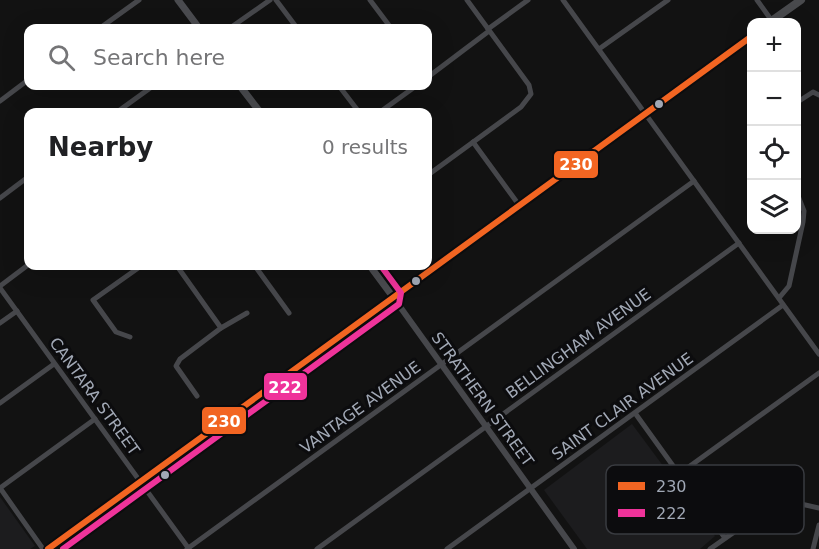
<!DOCTYPE html>
<html lang="en">
<head>
<meta charset="utf-8">
<style>
	:root { --surface:#fff; --page:#f6f6f6; --text:#202124; --muted:#757577; --line:#e0e0e0 }
	body { margin:0; font-family:"DejaVu Sans",sans-serif; background:var(--page); color:var(--text) }
	.controls { position:absolute; right:18px; top:18px; display:grid; overflow:hidden; border-radius:12px; box-shadow:0 6px 24px #0002 }
	.controls button { width:54px; height:54px; display:grid; place-items:center; padding:0; border:0; border-bottom:2px solid var(--line); background:var(--surface); color:var(--text); font:30px sans-serif }
	.list { margin:0; padding:0; list-style:none }
	h2 { display:flex; justify-content:space-between; align-items:center; height:78px; margin:0; padding:0 24px; font-size:26px }
	h2 small { font-size:20px; font-weight:400; color:var(--muted) }
	.icon { flex:none; width:33px; height:33px; fill:none; stroke:currentColor; stroke-width:2; stroke-linecap:round; stroke-linejoin:round }
	.map { position:relative; flex:none; width:819px; height:549px; overflow:hidden }
	.search { position:absolute; background:var(--surface); box-shadow:0 6px 24px #0002; left:24px; top:24px; width:408px; height:66px; display:flex; align-items:center; gap:15px; box-sizing:border-box; padding:0 21px; border-radius:12px; color:var(--muted); font-size:22px }
	.panel { position:absolute; background:var(--surface); box-shadow:0 6px 24px #0002; left:24px; top:108px; width:408px; height:162px; border-radius:12px }
	.map>svg:first-child { display:block }
</style>
</head>
<body>
<div class="map">
<svg width="819" height="549" viewBox="0 0 819 549">
	<rect width="100%" height="100%" fill="#121212"/>
	<!-- built -->
	<g fill="#1c1c1e">
		<polygon points="632,424 715,536 700,549 587,549 544,490"/>
		<polygon points="0,497 35,546 30,549 0,549"/>
	</g>
	<g fill="none" stroke-linecap="round" stroke-linejoin="round">
		<!-- minor -->
		<g stroke="#46474b" stroke-width="5">
			<polyline points="276,0 297,28"/>
			<polyline points="370,0 391,28"/>
			<polyline points="563,0 819,354"/>
			<polyline points="757,0 772,21"/>
			<polyline points="100,28 139,0"/>
			<polyline points="230,28 270,0"/>
			<polyline points="488,29 528,0"/>
			<polyline points="599,49 668,0"/>
			<polyline points="428,77 489,31"/>
			<polyline points="339,86 359,112"/>
			<polyline points="0,101 28,80"/>
			<polyline points="796,103 813,92 819,95"/>
			<polyline points="117,112 153,86"/>
			<polyline points="380,112 416,86"/>
			<polyline points="473,142 519,205"/>
			<polyline points="428,175 521,107 531,94 529,85 467,0"/>
			<polyline points="0,198 28,177"/>
			<polyline points="177,266 221,328"/>
			<polyline points="255,266 289,313"/>
			<polyline points="0,286 28,265"/>
			<polyline points="0,288 189,549"/>
			<polyline points="779,298 789,286 803,222 804,211 796,191"/>
			<polyline points="0,323 17,311"/>
			<polyline points="130,337 116,332 93,300 141,266"/>
			<polyline points="197,396 176,366 180,359 221,328 247,313"/>
			<polyline points="0,403 54,364"/>
			<polyline points="635,413 725,538"/>
			<polyline points="679,474 819,373"/>
			<polyline points="0,488 95,419"/>
			<polyline points="0,488 43,549"/>
			<polyline points="187,549 694,181"/>
			<polyline points="317,549 739,243"/>
			<polyline points="447,549 783,305"/>
			<polyline points="710,549 777,502 792,502 819,508"/>
			<polyline points="813,549 819,525"/>
		</g>
		<!-- tertiary -->
		<polyline stroke="#46474b" stroke-width="6" points="393,297 574,549"/>
		<!-- secondary -->
		<g stroke="#4a4b4f" stroke-width="7">
			<polyline points="178,0 199,28"/>
			<polyline points="240,86 260,112"/>
			<polyline points="370,266 393,297"/>
		</g>
		<!-- primary -->
		<g stroke="#494a4d" stroke-width="8">
			<polyline points="770,22 801,0"/>
			<polyline points="48,549 752,36"/>
		</g>
		<defs>
			<polyline id="bus-1" points="48,549 752,36"/>
			<polyline id="bus-2" points="63,549 399,304 401,293 381,266"/>
		</defs>
		<!-- bus-1 casing -->
		<use href="#bus-1" stroke="#0c0c0e" stroke-width="10"/>
		<!-- bus-2 casing -->
		<use href="#bus-2" stroke="#0c0c0e" stroke-width="10"/>
		<!-- bus-1 -->
		<use href="#bus-1" stroke="#f26522" stroke-width="6"/>
		<!-- bus-2 -->
		<use href="#bus-2" stroke="#ef339a" stroke-width="6"/>
	</g>
	<!-- markers -->
	<g fill="#a1a8b5" stroke="#0c0c0e" stroke-width="2">
		<circle cx="659" cy="104" r="5"/>
		<circle cx="416" cy="281" r="5"/>
		<circle cx="165" cy="475" r="5"/>
	</g>
	<g text-anchor="middle" stroke-width="6" stroke-linejoin="round" paint-order="stroke">
		<!-- street labels -->
		<g font-size="16" fill="#a1a8b5" stroke="#0c0c0e">
			<text transform="translate(578 343) rotate(-36)" y="6">BELLINGHAM AVENUE</text>
			<text transform="translate(95 396) rotate(54)" y="6">CANTARA STREET</text>
			<text transform="translate(483 399) rotate(54)" y="6">STRATHERN STREET</text>
			<text transform="translate(622 406) rotate(-36)" y="6">SAINT CLAIR AVENUE</text>
			<text transform="translate(360 407) rotate(-36)" y="6">VANTAGE AVENUE</text>
		</g>
	</g>
	<!-- legend -->
	<rect x="606" y="465" width="198" height="69" rx="9" fill="#0c0c0e" stroke="#393b40" stroke-width="1.5"/>
	<rect x="618" y="482" width="27" height="8" fill="#f26522"/>
	<rect x="618" y="509" width="27" height="8" fill="#ef339a"/>
	<g font-size="16" fill="#a1a8b5">
		<text x="656" y="492">230</text>
		<text x="656" y="519">222</text>
	</g>
	<g stroke="#0c0c0e" stroke-width="2">
		<rect x="553" y="150" width="46" height="29" rx="6" fill="#f26522"/>
		<rect x="263" y="372" width="45" height="29" rx="6" fill="#ef339a"/>
		<rect x="201" y="406" width="46" height="29" rx="6" fill="#f26522"/>
	</g>
	<g font-size="16" text-anchor="middle" font-weight="bold" fill="#fff">
		<text x="576" y="170">230</text>
		<text x="285" y="393">222</text>
		<text x="224" y="427">230</text>
	</g>
</svg>
<div class="controls">
<button>+</button>
<button>−</button>
<button><svg class="icon" aria-label="locate" viewBox="0 0 24 24"><circle cx="12" cy="12" r="6"/><path d="M12 2v4M12 18v4M2 12h4M18 12h4"/></svg></button>
<button><svg class="icon" aria-label="layers" viewBox="0 0 24 24"><path d="M12 4l9 5-9 5-9-5zM3 14l9 5 9-5"/></svg></button>
</div>
<div class="search"><svg class="icon" aria-label="search" viewBox="0 0 24 24"><circle cx="10" cy="10" r="6"/><path d="M15 15l6 6"/></svg>Search here</div>
<section class="panel">
<h2>Nearby<small>0 results</small></h2>
<ul class="list">
</ul>
</section>
</div>
</body>
</html>
